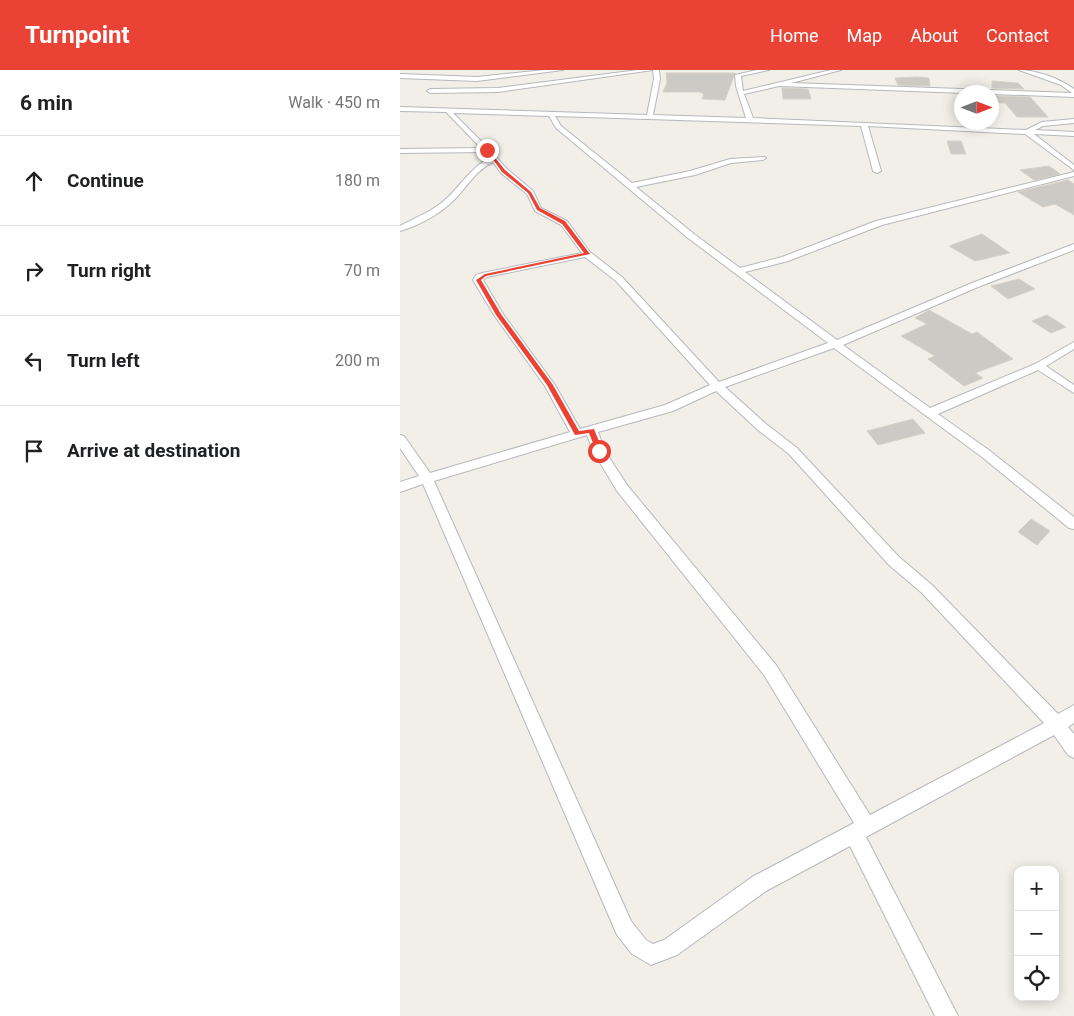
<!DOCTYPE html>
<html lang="en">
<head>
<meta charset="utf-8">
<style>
	:root { --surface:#fff; --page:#f2f2f2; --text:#202124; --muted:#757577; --line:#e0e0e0; --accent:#ea4335 }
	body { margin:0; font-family:Roboto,sans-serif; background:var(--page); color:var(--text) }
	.controls { position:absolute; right:15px; bottom:15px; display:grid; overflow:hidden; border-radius:10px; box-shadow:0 2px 12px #0003 }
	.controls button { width:45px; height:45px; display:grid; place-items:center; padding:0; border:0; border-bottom:1px solid var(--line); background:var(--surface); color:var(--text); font:25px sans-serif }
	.compass { position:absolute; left:554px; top:15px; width:45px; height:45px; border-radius:50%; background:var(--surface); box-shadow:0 2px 12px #0003; rotate:90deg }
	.stop { position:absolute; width:15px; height:15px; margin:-11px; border:4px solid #ea4335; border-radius:50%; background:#fff }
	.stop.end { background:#ea4335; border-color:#fff; box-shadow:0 1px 5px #0008 }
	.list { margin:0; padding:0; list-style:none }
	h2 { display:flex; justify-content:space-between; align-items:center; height:65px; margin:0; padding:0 20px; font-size:21px }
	h2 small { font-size:16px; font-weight:400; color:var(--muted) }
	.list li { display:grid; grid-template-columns:32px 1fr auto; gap:15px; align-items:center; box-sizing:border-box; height:90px; padding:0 20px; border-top:1px solid var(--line) }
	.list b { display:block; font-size:19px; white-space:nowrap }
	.list em { font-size:16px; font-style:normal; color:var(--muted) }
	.icon { flex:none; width:28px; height:28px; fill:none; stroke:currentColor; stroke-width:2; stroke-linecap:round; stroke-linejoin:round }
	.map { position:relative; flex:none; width:674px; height:946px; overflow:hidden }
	header { display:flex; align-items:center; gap:30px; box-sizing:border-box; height:70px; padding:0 25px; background:var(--accent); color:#fff }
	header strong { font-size:24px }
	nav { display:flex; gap:28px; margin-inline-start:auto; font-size:18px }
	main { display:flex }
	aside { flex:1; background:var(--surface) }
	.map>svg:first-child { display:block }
</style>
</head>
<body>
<header>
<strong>Turnpoint</strong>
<nav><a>Home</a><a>Map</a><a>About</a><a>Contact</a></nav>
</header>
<main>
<aside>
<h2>6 min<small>Walk · 450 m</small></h2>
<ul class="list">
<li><svg class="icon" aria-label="ahead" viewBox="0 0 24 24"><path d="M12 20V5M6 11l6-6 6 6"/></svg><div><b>Continue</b></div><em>180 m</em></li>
<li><svg class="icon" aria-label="right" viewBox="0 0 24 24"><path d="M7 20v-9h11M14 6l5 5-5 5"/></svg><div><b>Turn right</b></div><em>70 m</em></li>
<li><svg class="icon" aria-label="left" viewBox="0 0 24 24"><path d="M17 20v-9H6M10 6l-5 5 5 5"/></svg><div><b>Turn left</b></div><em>200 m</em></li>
<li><svg class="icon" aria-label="arrive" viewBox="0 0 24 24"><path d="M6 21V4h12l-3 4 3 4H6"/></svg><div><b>Arrive at destination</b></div></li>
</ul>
</aside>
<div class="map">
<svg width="674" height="946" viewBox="0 0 674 946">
	<rect width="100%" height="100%" fill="#f1efe8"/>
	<!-- building -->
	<g fill="#cccac5" stroke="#d6d1c6">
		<polygon points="266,3 335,3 325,30 302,29 304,24 300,22 263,22 267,13"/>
		<polygon points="517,7 529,8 530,16 498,15 495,8"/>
		<polygon points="592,11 618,13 624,19 592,18"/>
		<polygon points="382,18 408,19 411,29 383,29"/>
		<polygon points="592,26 630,27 648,47 617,47 605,33 592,33"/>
		<polygon points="547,71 561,71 566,84 551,84"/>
		<polygon points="649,96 660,104 634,110 620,100"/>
		<polygon points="668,110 674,114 674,145 655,134 643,137 618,122"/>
		<polygon points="582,164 610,183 575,191 549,176"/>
		<polygon points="619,209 635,219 608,229 591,216"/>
		<polygon points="529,240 572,264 577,262 613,289 575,303 583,308 564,316 528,289 535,286 501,266 527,254 515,248"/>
		<polygon points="647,245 666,257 651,263 632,251"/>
		<polygon points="513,349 525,363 478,375 467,361"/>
		<polygon points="631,449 650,461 637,475 618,462"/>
	</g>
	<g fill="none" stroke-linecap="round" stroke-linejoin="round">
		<defs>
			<g id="street">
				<polygon points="145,0 163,0 77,11 0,8 0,4 77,7"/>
				<polygon points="238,0 253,0 98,22 30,23 27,21 30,19 98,18"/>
				<path d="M 253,0 L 259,0 L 260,9 L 253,45 L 346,48 L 336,16 L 335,5 L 357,0 L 369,0 L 341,6 L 343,21 L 431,0 L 441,0 L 391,13 L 672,23 L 661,15 L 619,0 C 637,0 660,9 674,19 L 674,27 L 379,16 L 344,24 L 353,48 L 626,60 L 642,52 L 674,49 L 674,53 L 643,56 L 635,60 L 674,62 L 674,66 L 634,64 L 674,95 L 674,100 L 625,64 L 468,56 L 481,101 L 477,103 L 473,101 L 461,56 L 155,46 L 161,56 L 232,113 L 290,101 L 330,89 L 365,87 L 366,88 L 363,90 L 331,93 L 295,105 L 236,117 L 294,164 L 340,198 L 382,187 L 476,151 L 674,102 L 674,106 L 482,155 L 388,191 L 345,202 L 437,270 L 572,213 L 674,174 L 674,180 L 578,217 L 443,275 L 530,338 L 635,294 L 674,272 L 674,279 L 646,296 L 674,315 L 674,323 L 638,300 L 538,344 L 590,381 L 674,447 L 674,459 L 669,458 L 582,387 L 434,278 L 325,317 L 366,354 L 397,378 L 499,487 L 532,515 L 658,644 L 674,635 L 674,653 L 668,657 L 674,664 L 674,688 L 668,685 L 654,665 L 466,767 L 558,946 L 535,946 L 450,776 L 366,821 L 277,885 L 251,895 L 232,884 L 217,865 L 23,414 L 0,422 L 0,412 L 19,406 L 0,378 L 0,365 L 4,366 L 30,403 L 170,362 L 145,316 L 94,245 L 73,210 L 76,205 L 82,203 L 182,183 L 161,155 L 135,141 L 127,124 L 101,103 L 93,92 C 76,100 67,117 54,130 C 40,144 18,156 0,161 L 0,156 C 16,147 34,141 47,128 C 62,114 71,97 90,88 L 85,82 L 0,83 L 0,79 L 81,78 L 46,42 L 0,41 L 0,37 L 247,45 L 254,9 ZM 53,43 L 149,46 L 156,58 L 288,168 L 428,273 L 319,312 L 222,207 L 190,182 L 167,151 L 141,138 L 133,121 L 107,99 L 89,79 ZM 185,187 L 216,211 L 310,315 L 265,335 L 180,359 L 155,315 L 103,244 L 83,210 L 87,207 ZM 316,321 L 358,360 L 389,384 L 489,495 L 522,523 L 644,653 L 470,745 L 376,595 L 227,415 L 205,381 L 198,362 L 273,341 ZM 187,365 L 193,381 L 217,421 L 364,605 L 454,753 L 352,807 L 264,870 L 253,874 L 246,870 L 231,851 L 34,411 Z"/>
			</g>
		</defs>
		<!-- street casing -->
		<use href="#street" stroke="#b5b8bc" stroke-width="2"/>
		<!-- street -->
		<use href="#street" fill="#fff" fill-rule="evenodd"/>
	</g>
	<!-- route -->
	<polygon fill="#ea4335" points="86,80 89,80 105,100 131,122 140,138 165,151 190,184 86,206 81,210 101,244 153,315 179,361 194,359 203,381 202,383 197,383 189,363 175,365 147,315 96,245 76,210 85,204 184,183 162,154 137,140 128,123 102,102"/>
</svg>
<div class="controls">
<button>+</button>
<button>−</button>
<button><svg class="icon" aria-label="locate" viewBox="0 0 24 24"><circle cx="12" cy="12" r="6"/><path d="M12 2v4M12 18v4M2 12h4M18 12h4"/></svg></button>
</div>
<svg class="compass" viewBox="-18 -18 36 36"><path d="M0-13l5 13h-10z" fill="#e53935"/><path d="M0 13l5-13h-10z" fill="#757577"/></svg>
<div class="stop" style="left:199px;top:381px"></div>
<div class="stop end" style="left:87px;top:80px"></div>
</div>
</main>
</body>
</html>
